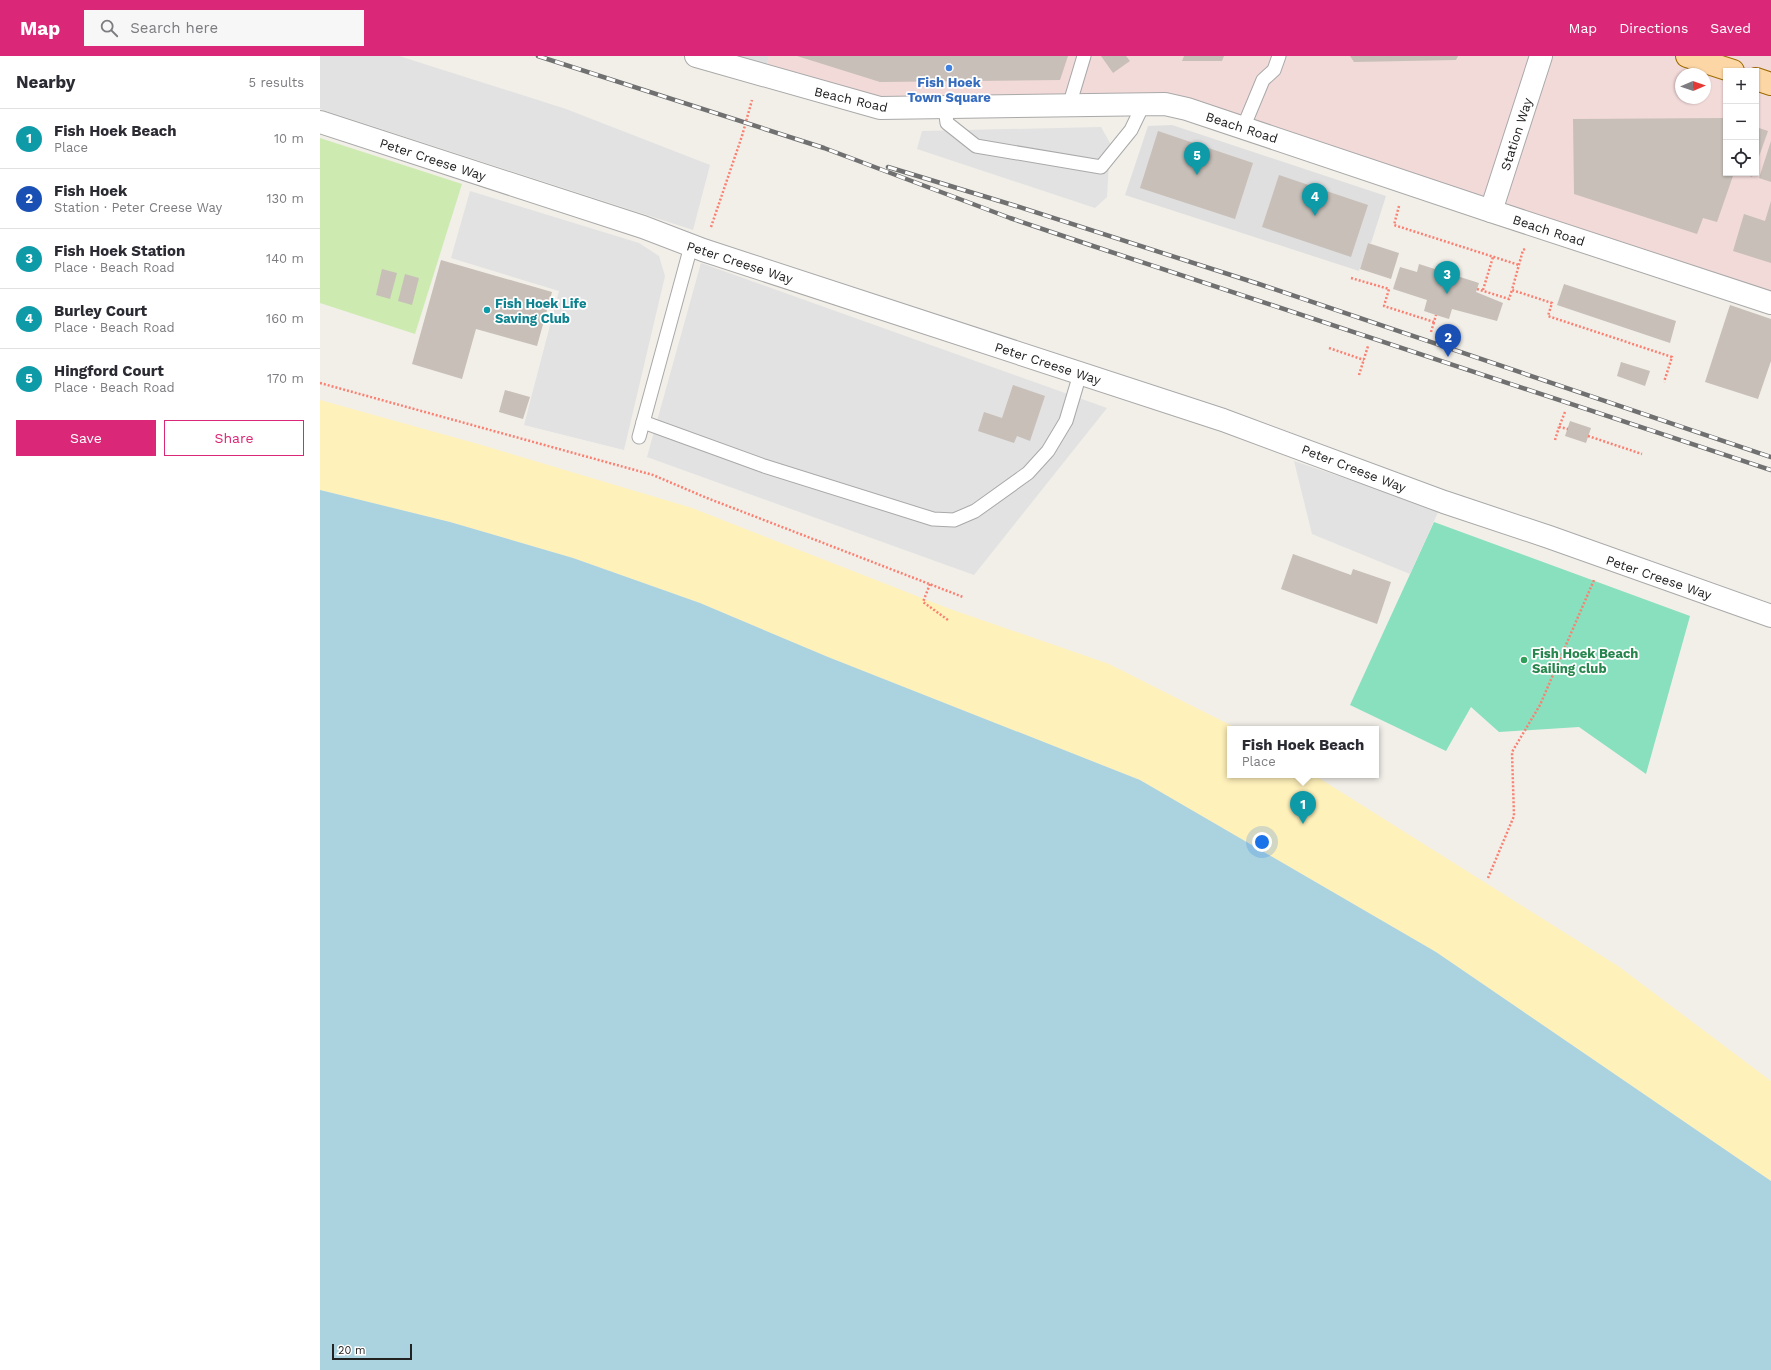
<!DOCTYPE html>
<html lang="en">
<head>
<meta charset="utf-8">
<style>
	:root { --surface:#fff; --page:#f7f7f7; --text:#2b2b33; --muted:#7c7c81; --line:#e1e1e2; --accent:#db2777 }
	body { margin:0; font-family:"Work Sans",sans-serif; background:var(--page); color:var(--text) }
	.controls { position:absolute; right:12px; top:12px; display:grid; overflow:hidden; border-radius:0px; box-shadow:0 1px 3px #0004 }
	.controls button { width:36px; height:36px; display:grid; place-items:center; padding:0; border:0; border-bottom:1px solid var(--line); background:var(--surface); color:var(--text); font:20px sans-serif }
	.compass { position:absolute; left:1355px; top:12px; width:36px; height:36px; border-radius:50%; background:var(--surface); box-shadow:0 1px 3px #0004; rotate:88deg }
	.scale { position:absolute; left:12px; bottom:10px; width:80px; box-sizing:border-box; padding-left:4px; border:2px solid #222; border-top:0; font-size:11px; line-height:14px; white-space:nowrap; color:#222; -webkit-text-stroke:3px #fff; paint-order:stroke }
	.you { position:absolute; left:942px; top:786px; width:14px; height:14px; margin:-10px; border:3px solid #fff; border-radius:50%; background:#1a73e8; box-shadow:0 0 0 6px #1a73e833 }
	.badge { display:grid; place-items:center; width:26px; height:26px; border-radius:50%; background:var(--accent); color:#fff; font-size:13px; font-weight:700 }
	.pin { position:absolute; translate:-50% -33px; filter:drop-shadow(0 1px 2px #0008) }
	.pin::after { content:''; position:absolute; top:21px; width:14px; height:12px; background:inherit; clip-path:polygon(0 0,100% 0,50% 100%) }
	.popup { position:absolute; left:907px; top:670px; width:152px; height:52px; box-sizing:border-box; display:grid; place-content:center; border-radius:0px; background:var(--surface); filter:drop-shadow(0 1px 3px #0005); font-size:13px; white-space:nowrap; color:var(--muted) }
	.popup b { font-size:15px; color:var(--text) }
	.popup::after { content:''; position:absolute; left:50%; top:100%; margin-left:-8px; border:8px solid transparent; border-top-color:var(--surface) }
	.list { margin:0; padding:0; list-style:none }
	h2 { display:flex; justify-content:space-between; align-items:center; height:52px; margin:0; padding:0 16px; font-size:17px }
	h2 small { font-size:13px; font-weight:400; color:var(--muted) }
	.list li { display:grid; grid-template-columns:26px 1fr auto; gap:12px; align-items:center; box-sizing:border-box; height:60px; padding:0 16px; border-top:1px solid var(--line) }
	.list b { display:block; font-size:15px; white-space:nowrap }
	.list p { margin:0; font-size:13px; white-space:nowrap; color:var(--muted) }
	.list em { font-size:13px; font-style:normal; color:var(--muted) }
	.actions { display:flex; gap:8px; padding:12px 16px }
	.actions a { flex:1; padding:9px 0; border:1px solid var(--accent); border-radius:0px; text-align:center; font-size:14px; color:var(--accent) }
	.actions .main { background:var(--accent); color:#fff }
	.icon { flex:none; width:22px; height:22px; fill:none; stroke:currentColor; stroke-width:2; stroke-linecap:round; stroke-linejoin:round }
	.map { position:relative; flex:none; width:1451px; height:1314px; overflow:hidden }
	header { display:flex; align-items:center; gap:24px; box-sizing:border-box; height:56px; padding:0 20px; background:var(--accent); color:#fff }
	header strong { font-size:19px }
	nav { display:flex; gap:22px; margin-inline-start:auto; font-size:14px }
	.search { width:280px; height:36px; background:var(--page); display:flex; align-items:center; gap:10px; box-sizing:border-box; padding:0 14px; border-radius:0px; color:var(--muted); font-size:15px }
	main { display:flex }
	aside { flex:1; background:var(--surface) }
	.map>svg:first-child { display:block }
</style>
</head>
<body>
<header>
<strong>Map</strong>
<div class="search"><svg class="icon" aria-label="search" viewBox="0 0 24 24"><circle cx="10" cy="10" r="6"/><path d="M15 15l6 6"/></svg>Search here</div>
<nav><a>Map</a><a>Directions</a><a>Saved</a></nav>
</header>
<main>
<aside>
<h2>Nearby<small>5 results</small></h2>
<ul class="list">
<li><span class="badge" style="background:#0f9aa8">1</span><div><b>Fish Hoek Beach</b><p>Place</p></div><em>10 m</em></li>
<li><span class="badge" style="background:#1a4fb4">2</span><div><b>Fish Hoek</b><p>Station · Peter Creese Way</p></div><em>130 m</em></li>
<li><span class="badge" style="background:#0f9aa8">3</span><div><b>Fish Hoek Station</b><p>Place · Beach Road</p></div><em>140 m</em></li>
<li><span class="badge" style="background:#0f9aa8">4</span><div><b>Burley Court</b><p>Place · Beach Road</p></div><em>160 m</em></li>
<li><span class="badge" style="background:#0f9aa8">5</span><div><b>Hingford Court</b><p>Place · Beach Road</p></div><em>170 m</em></li>
</ul>
<div class="actions"><a class="main">Save</a><a>Share</a></div>
</aside>
<div class="map">
<svg width="1451" height="1314" viewBox="0 0 1451 1314">
	<rect width="100%" height="100%" fill="#f2efe9"/>
	<!-- residential -->
	<g fill="#e0dfdf">
		<polygon points="376,0 449,0 444,20"/>
		<polygon points="852,69 1066,140 1051,187 1048,187 1039,215 805,139 828,70"/>
	</g>
	<!-- commercial -->
	<path fill="#f2dad9" fill-rule="evenodd" d="M 449,0 L 1451,0 L 1451,247 L 867,53 L 583,53 L 444,20 ZM 1406,15 L 1436,15 L 1436,117 L 1406,117 ZM 1361,18 L 1385,18 L 1385,42 L 1361,42 Z"/>
	<!-- grass -->
	<polygon fill="#cdebb0" points="0,82 142,128 95,278 0,247"/>
	<!-- sand -->
	<polygon fill="#fff1ba" points="0,344 158,388 372,452 630,553 789,608 918,673 910,673 910,719 994,719 1298,910 1451,1025 1451,1125 1116,896 820,724 508,601 380,547 253,502 130,466 0,434"/>
	<!-- pitch -->
	<polygon fill="#88e0be" points="1114,466 1370,560 1326,718 1259,671 1179,676 1151,651 1126,695 1030,649"/>
	<!-- parking -->
	<g fill="#e2e2e2">
		<polygon points="0,0 79,0 246,53 390,109 373,174 0,53"/>
		<polygon points="781,71 790,87 787,141 775,152 597,93 602,75"/>
		<polygon points="150,135 319,187 339,200 345,220 304,394 204,369 239,235 131,202"/>
		<polygon points="381,207 787,352 654,519 327,401"/>
		<polygon points="974,405 1119,454 1090,518 992,478"/>
	</g>
	<!-- water -->
	<polygon fill="#aad3df" points="0,434 130,466 253,502 380,547 508,601 820,724 1116,896 1451,1125 1451,1314 0,1314"/>
	<!-- building -->
	<g fill="#c7bfb8">
		<polygon points="477,0 748,0 740,24 560,26"/>
		<polygon points="781,0 806,0 810,5 793,17"/>
		<polygon points="864,0 904,0 902,5 862,5"/>
		<polygon points="1030,0 1138,0 1136,4 1034,6"/>
		<polygon points="1406,62 1406,117 1414,117 1397,166 1383,162 1377,178 1254,138 1253,63"/>
		<polygon points="1436,71 1448,75 1436,109"/>
		<polygon points="838,75 933,107 915,163 820,132"/>
		<polygon points="1451,85 1451,126 1439,122"/>
		<polygon points="1423,117 1434,117 1432,121"/>
		<polygon points="959,119 1048,149 1031,201 942,171"/>
		<polygon points="1451,145 1451,207 1413,195 1424,158 1445,165"/>
		<polygon points="1048,187 1079,197 1071,223 1040,213"/>
		<polygon points="121,204 232,236 217,290 156,273 142,323 92,308"/>
		<polygon points="1099,208 1159,227 1156,236 1183,247 1177,265 1132,253 1129,263 1116,259 1104,255 1107,244 1073,233 1080,211 1097,216"/>
		<polygon points="62,213 77,217 70,243 56,239"/>
		<polygon points="85,218 99,222 92,249 78,245"/>
		<polygon points="1244,228 1356,265 1350,287 1237,249"/>
		<polygon points="1410,249 1451,263 1451,305 1438,343 1385,326"/>
		<polygon points="1301,306 1330,315 1325,330 1297,320"/>
		<polygon points="693,329 725,340 710,385 697,380 694,387 658,375 664,356 682,362"/>
		<polygon points="185,334 210,341 203,363 179,356"/>
		<polygon points="1250,365 1271,372 1266,387 1245,380"/>
		<polygon points="973,498 1031,519 1033,513 1071,526 1057,568 961,533"/>
	</g>
	<g fill="none" stroke-linecap="round" stroke-linejoin="round">
		<defs>
			<g id="lane">
				<polyline points="749,50 764,0"/>
				<polyline points="625,52 627,67 656,90 781,111 811,74 824,47"/>
				<polyline points="923,72 943,24 954,14 959,0"/>
				<polyline points="323,366 444,410 613,463 634,464 655,455 708,417 728,395 746,365 760,318"/>
				<polyline points="319,381 371,190"/>
			</g>
			<g id="street">
				<polyline points="376,0 560,52 845,48 867,53 1171,155 1451,247"/>
				<polyline points="0,66 323,171 383,194 903,364 1124,446 1229,481 1451,560"/>
				<polyline points="1171,155 1221,0"/>
			</g>
			<g id="primary">
				<polyline points="1367,0 1413,15"/>
				<polyline points="1436,23 1451,28"/>
			</g>
		</defs>
		<!-- lane casing -->
		<use href="#lane" stroke="#a9a9a9" stroke-width="15"/>
		<!-- street casing -->
		<use href="#street" stroke="#a9a9a9" stroke-width="24"/>
		<!-- primary casing -->
		<use href="#primary" stroke="#a06b00" stroke-width="24"/>
		<!-- path -->
		<g stroke="#fa8072" stroke-width="2.5" stroke-dasharray="2 2" stroke-linecap="butt">
			<polyline points="1079,150 1074,169 1199,209"/>
			<polyline points="391,171 422,80 432,44"/>
			<polyline points="1205,193 1203,194 1192,234 1232,247 1228,260 1352,301 1344,326"/>
			<polyline points="1031,222 1069,233 1064,250 1114,266 1116,259"/>
			<polyline points="1157,233 1189,243 1192,234"/>
			<polyline points="1163,234 1173,201"/>
			<polyline points="1111,276 1114,266"/>
			<polyline points="1009,292 1044,304"/>
			<polyline points="1039,319 1048,290"/>
			<polyline points="0,327 333,419 387,442 643,541"/>
			<polyline points="1245,356 1239,371 1248,373"/>
			<polyline points="1268,380 1322,398"/>
			<polyline points="1235,384 1239,371"/>
			<polyline points="610,528 603,546 628,564"/>
			<polyline points="1168,822 1194,760 1192,696 1220,649 1274,524"/>
		</g>
		<!-- lane -->
		<use href="#lane" stroke="#fff" stroke-width="13"/>
		<!-- street -->
		<use href="#street" stroke="#fff" stroke-width="22"/>
		<!-- primary -->
		<use href="#primary" stroke="#fcd6a4" stroke-width="22"/>
		<defs>
			<g id="rail">
				<polyline points="218,0 504,92 690,162 773,190 1451,414"/>
				<polyline points="568,111 696,150 939,228 1451,401"/>
			</g>
		</defs>
		<!-- rail casing -->
		<use href="#rail" stroke="#707070" stroke-width="4.5"/>
		<!-- rail -->
		<use href="#rail" stroke="#fff" stroke-width="3" stroke-dasharray="9" stroke-linecap="butt"/>
	</g>
	<!-- markers -->
	<circle fill="#3f7fe0" stroke="#fff" stroke-width="1.5" cx="629" cy="12" r="4"/>
	<circle fill="#0f9aa8" stroke="#fff" stroke-width="1.5" cx="167" cy="254" r="4"/>
	<circle fill="#2e9e5b" stroke="#fff" stroke-width="1.5" cx="1204" cy="604" r="4"/>
	<g text-anchor="middle" stroke-width="3.5" stroke-linejoin="round" paint-order="stroke">
		<!-- shop labels -->
		<g font-size="13" font-weight="bold" fill="#366cbe" stroke="#fff">
			<text x="629" y="31">Fish Hoek<tspan x="629" dy="15">Town Square</tspan></text>
		</g>
		<!-- street labels -->
		<g font-size="13" fill="#222" stroke="#fff">
			<text transform="translate(531 43) rotate(13)" y="5">Beach Road</text>
			<text transform="translate(922 71) rotate(18)" y="5">Beach Road</text>
			<text transform="translate(1196 78) rotate(-72)" y="5">Station Way</text>
			<text transform="translate(113 103) rotate(18)" y="5">Peter Creese Way</text>
			<text transform="translate(1229 174) rotate(18)" y="5">Beach Road</text>
			<text transform="translate(420 206) rotate(18)" y="5">Peter Creese Way</text>
			<text transform="translate(728 307) rotate(18)" y="5">Peter Creese Way</text>
			<text transform="translate(1034 412) rotate(21)" y="5">Peter Creese Way</text>
			<text transform="translate(1339 521) rotate(19)" y="5">Peter Creese Way</text>
		</g>
		<!-- culture labels -->
		<g font-size="13" font-weight="bold" fill="#0d838f" stroke="#fff" text-anchor="start">
			<text x="175" y="252">Fish Hoek Life<tspan x="175" dy="15">Saving Club</tspan></text>
		</g>
		<!-- leisure labels -->
		<g font-size="13" font-weight="bold" fill="#27864d" stroke="#fff" text-anchor="start">
			<text x="1212" y="602">Fish Hoek Beach<tspan x="1212" dy="15">Sailing club</tspan></text>
		</g>
	</g>
</svg>
<div class="controls">
<button>+</button>
<button>−</button>
<button><svg class="icon" aria-label="locate" viewBox="0 0 24 24"><circle cx="12" cy="12" r="6"/><path d="M12 2v4M12 18v4M2 12h4M18 12h4"/></svg></button>
</div>
<svg class="compass" viewBox="-18 -18 36 36"><path d="M0-13l5 13h-10z" fill="#e53935"/><path d="M0 13l5-13h-10z" fill="#7c7c81"/></svg>
<div class="scale">20 m</div>
<div class="you"></div>
<div class="pin badge" style="left:983px;top:768px;background:#0f9aa8">1</div>
<div class="popup"><b>Fish Hoek Beach</b>Place</div>
<div class="pin badge" style="left:1128px;top:301px;background:#1a4fb4">2</div>
<div class="pin badge" style="left:1127px;top:238px;background:#0f9aa8">3</div>
<div class="pin badge" style="left:995px;top:160px;background:#0f9aa8">4</div>
<div class="pin badge" style="left:877px;top:119px;background:#0f9aa8">5</div>
</div>
</main>
</body>
</html>
